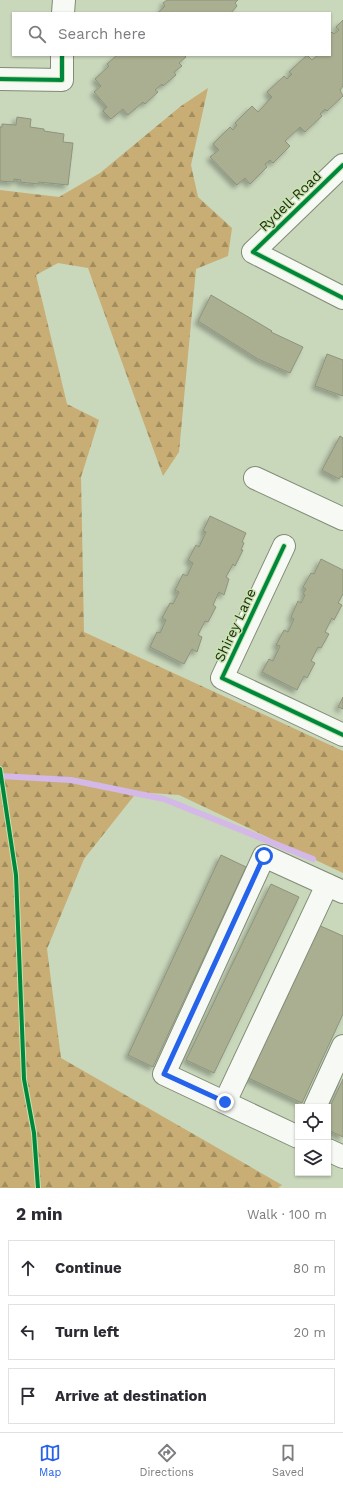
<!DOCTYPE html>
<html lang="en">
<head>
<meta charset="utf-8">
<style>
	:root { --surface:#fff; --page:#f2f2f3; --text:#2b2b33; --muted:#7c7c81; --line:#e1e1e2; --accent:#2563eb }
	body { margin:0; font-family:"Work Sans",sans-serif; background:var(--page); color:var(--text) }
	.controls { position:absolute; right:12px; bottom:12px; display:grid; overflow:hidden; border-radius:0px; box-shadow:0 1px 3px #0004 }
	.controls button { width:36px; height:36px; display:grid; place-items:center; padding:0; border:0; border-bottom:1px solid var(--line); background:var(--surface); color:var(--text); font:20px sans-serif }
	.stop { position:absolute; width:12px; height:12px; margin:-9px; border:3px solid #2563eb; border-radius:50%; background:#fff }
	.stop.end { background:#2563eb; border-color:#fff; box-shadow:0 1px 4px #0008 }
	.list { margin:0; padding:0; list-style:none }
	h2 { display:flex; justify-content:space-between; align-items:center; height:52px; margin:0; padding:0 16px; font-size:17px }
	h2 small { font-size:13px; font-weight:400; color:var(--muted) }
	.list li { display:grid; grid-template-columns:26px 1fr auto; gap:12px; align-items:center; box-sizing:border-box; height:56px; margin:0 8px 8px; padding:0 8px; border:1px solid var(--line); border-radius:0px }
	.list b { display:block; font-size:15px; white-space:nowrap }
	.list em { font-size:13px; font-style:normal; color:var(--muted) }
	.icon { flex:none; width:22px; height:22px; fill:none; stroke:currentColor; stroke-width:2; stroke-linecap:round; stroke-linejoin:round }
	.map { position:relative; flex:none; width:343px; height:1188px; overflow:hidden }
	.search { position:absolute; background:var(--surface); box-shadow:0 1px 3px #0004; left:12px; right:12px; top:12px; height:44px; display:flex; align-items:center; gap:10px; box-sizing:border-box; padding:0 14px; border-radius:0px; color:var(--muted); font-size:15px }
	.sheet { height:244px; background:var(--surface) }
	nav { display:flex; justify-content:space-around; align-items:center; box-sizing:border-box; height:56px; border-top:1px solid var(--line); background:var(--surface); font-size:11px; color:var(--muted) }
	nav a { display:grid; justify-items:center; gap:2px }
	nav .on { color:var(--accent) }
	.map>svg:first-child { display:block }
</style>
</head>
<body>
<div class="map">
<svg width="343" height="1188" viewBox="0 0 343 1188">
	<defs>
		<pattern id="forest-firs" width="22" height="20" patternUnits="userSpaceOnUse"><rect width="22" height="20" fill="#c8ad75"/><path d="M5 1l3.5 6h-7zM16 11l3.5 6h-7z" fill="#a28d5f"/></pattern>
		<filter id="shadow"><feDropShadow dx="-3.5" dy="3.5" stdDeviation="2" flood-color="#0004"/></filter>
	</defs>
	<rect width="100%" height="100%" fill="#c9d7bb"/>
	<!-- forest -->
	<polygon fill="url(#forest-firs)" points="208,88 191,165 198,197 232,228 228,256 196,269 179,452 163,476 88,268 58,263 36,275 67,404 99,420 81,477 84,632 343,751 343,873 179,795 137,792 84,859 47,949 61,1058 282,1185 278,1188 0,1188 0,190 59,197 100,173 181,106"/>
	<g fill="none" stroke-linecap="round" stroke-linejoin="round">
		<!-- stream -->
		<polyline stroke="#d4b8e7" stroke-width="6" points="0,776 71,780 164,799 313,859"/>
	</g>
	<!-- building -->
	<g fill="#a9af90" stroke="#8e947d" filter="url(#shadow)">
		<polygon points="167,0 238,0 235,3 237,6 231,13 158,13 165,6 163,3"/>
		<polygon points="343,20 343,86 340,90 343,96 327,111 325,109 320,114 322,116 305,132 300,127 285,141 290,146 273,163 270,160 265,164 267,167 250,184 245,178 237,185 210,157 219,150 213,144 230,127 233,130 237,125 235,123 252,106 258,112 272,97 267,92 284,76 287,79 292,74 289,72 307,55 312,60 318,55 330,55 330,34 332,32 334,34 339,30 336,27"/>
		<polygon points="117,55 184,55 186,57 179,63 182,66 174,72 176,75 163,86 162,84 155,90 158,92 145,104 143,102 128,115 123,109 111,119 103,111 107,107 94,92 101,86 95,79 109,66 107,64"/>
		<polygon points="17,117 31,119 30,127 44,129 44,131 64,134 63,142 73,143 68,185 39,182 38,184 20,182 21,180 14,179 14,182 0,181 0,127 2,127 2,124 16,125"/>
		<polygon points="211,295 272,331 271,332 303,347 290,373 258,359 198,321"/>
		<polygon points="327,354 343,360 343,396 315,386"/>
		<polygon points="340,436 343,438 343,478 341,476 339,479 322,470"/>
		<polygon points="210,516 246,533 242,542 244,543 241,550 243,550 235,566 233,564 226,577 229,579 224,595 219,592 213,605 216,607 208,622 205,621 198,635 202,637 197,652 192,649 184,664 150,647 157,632 160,633 166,620 162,618 170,603 173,604 179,592 175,590 183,574 187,576 193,563 188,560 196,545 199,547 206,532 203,531"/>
		<polygon points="321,559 343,570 343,594 338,603 342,605 334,620 332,618 325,632 329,634 321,648 318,647 311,661 315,663 307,678 304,676 297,690 262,672 269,659 273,661 280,646 276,645 284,630 288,632 294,619 291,617 298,601 301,603 305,595 303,594 306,589 303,587 311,573 314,574"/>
		<polygon points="343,697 343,709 338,707"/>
		<polygon points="221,855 246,867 153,1067 128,1055"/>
		<polygon points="271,884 299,897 214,1073 186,1060"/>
		<polygon points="316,924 343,936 343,1014 302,1103 246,1077"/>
		<polygon points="343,1079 343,1137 328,1130 328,1111"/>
	</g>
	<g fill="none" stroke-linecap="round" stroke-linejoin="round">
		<defs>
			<g id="minor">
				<polyline points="63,13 64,0"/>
				<polyline points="0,79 62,80 62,55"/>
				<polyline points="343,165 253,252 343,298"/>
				<polyline points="255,478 343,519"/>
				<polyline points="284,546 222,678 343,735"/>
				<polyline points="225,1102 327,885"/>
				<polyline points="315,1107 343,1046"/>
				<polyline points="298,1137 164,1074 264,856 343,892"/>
				<polyline points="328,1150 343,1157"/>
			</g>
		</defs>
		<!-- minor casing -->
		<use href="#minor" stroke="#818c76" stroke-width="24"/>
		<!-- path -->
		<polyline stroke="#c6cac3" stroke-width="2.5" stroke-dasharray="2 3" stroke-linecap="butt" points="0,769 0,776"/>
		<!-- minor -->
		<use href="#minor" stroke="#f7f9f5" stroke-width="22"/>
		<defs>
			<g id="cycleway">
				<polyline points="0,79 62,80 62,55"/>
				<polyline points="343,165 253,252 343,298"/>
				<polyline points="284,546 222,678 343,735"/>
				<polyline points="0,769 16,875 24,1079 34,1133 38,1188"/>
			</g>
		</defs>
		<!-- cycleway casing -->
		<use href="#cycleway" stroke="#c8e4ae" stroke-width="6"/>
		<!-- cycleway -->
		<use href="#cycleway" stroke="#00873e" stroke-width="4"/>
	</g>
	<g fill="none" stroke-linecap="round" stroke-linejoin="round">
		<!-- route -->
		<polyline stroke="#2563eb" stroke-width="5" points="225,1102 164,1074 264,856"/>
	</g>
	<g text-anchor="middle" stroke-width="3" stroke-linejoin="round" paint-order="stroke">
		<!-- street labels -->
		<g font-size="14" fill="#222c18" stroke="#c8e4ae">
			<text transform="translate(290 201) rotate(-44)" y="5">Rydell Road</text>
			<text transform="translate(235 625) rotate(-65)" y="5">Shirey Lane</text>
		</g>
	</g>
</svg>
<div class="controls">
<button><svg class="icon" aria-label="locate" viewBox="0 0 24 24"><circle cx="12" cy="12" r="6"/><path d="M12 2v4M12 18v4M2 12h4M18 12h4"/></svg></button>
<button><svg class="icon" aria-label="layers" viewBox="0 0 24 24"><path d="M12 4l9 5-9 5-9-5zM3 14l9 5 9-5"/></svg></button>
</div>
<div class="stop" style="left:264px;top:856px"></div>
<div class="stop end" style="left:225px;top:1102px"></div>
<div class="search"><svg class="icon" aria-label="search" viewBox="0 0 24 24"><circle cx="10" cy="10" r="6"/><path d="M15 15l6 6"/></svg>Search here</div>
</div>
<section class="sheet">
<h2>2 min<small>Walk · 100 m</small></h2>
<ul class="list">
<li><svg class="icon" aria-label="ahead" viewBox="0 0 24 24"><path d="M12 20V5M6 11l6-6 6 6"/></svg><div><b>Continue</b></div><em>80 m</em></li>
<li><svg class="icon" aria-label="left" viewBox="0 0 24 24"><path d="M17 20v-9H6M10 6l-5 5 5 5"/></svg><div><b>Turn left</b></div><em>20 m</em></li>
<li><svg class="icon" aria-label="arrive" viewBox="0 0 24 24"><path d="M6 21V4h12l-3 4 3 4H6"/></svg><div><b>Arrive at destination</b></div></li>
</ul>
</section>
<nav>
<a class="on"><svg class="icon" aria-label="map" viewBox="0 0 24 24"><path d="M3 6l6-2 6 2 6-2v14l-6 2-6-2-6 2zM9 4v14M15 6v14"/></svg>Map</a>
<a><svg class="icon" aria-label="directions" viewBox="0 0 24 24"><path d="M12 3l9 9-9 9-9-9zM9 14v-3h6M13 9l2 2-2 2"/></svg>Directions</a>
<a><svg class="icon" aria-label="saved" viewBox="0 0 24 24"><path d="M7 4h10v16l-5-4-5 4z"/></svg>Saved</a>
</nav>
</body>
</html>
